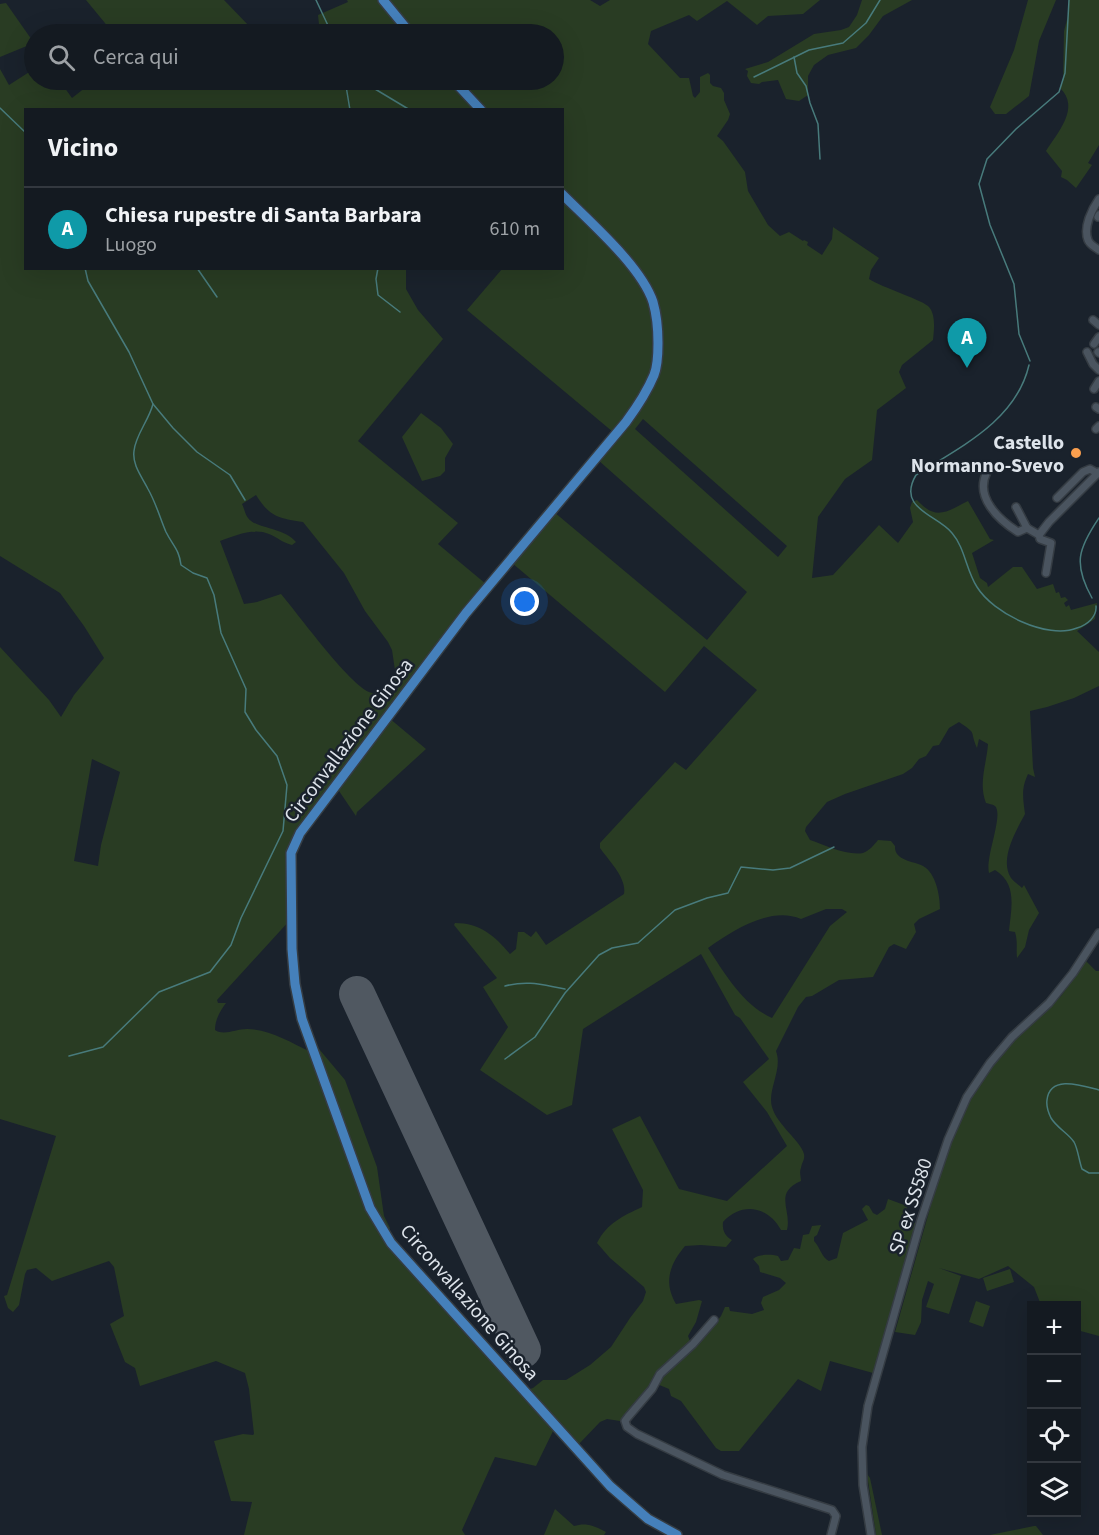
<!DOCTYPE html>
<html lang="it">
<head>
<meta charset="utf-8">
<style>
	:root { --surface:#141a21; --page:#21272e; --text:#f1f3f6; --muted:#9da1a5; --line:#33383f; --accent:#b45309 }
	body { margin:0; font-family:"Source Sans 3",sans-serif; background:var(--page); color:var(--text) }
	.controls { position:absolute; right:18px; bottom:18px; display:grid; overflow:hidden; border-radius:0px; box-shadow:0 6px 24px #0002 }
	.controls button { width:54px; height:54px; display:grid; place-items:center; padding:0; border:0; border-bottom:2px solid var(--line); background:var(--surface); color:var(--text); font:30px sans-serif }
	.you { position:absolute; left:525px; top:602px; width:21px; height:21px; margin:-15px; border:4px solid #fff; border-radius:50%; background:#1a73e8; box-shadow:0 0 0 9px #1a73e833 }
	.badge { display:grid; place-items:center; width:39px; height:39px; border-radius:50%; background:var(--accent); color:#fff; font-size:20px; font-weight:700 }
	.pin { position:absolute; translate:-50% -50px; filter:drop-shadow(0 2px 3px #0008) }
	.pin::after { content:''; position:absolute; top:32px; width:21px; height:18px; background:inherit; clip-path:polygon(0 0,100% 0,50% 100%) }
	.list { margin:0; padding:0; list-style:none }
	h2 { display:flex; justify-content:space-between; align-items:center; height:78px; margin:0; padding:0 24px; font-size:26px }
	h2 small { font-size:20px; font-weight:400; color:var(--muted) }
	.list li { display:grid; grid-template-columns:39px 1fr auto; gap:18px; align-items:center; box-sizing:border-box; height:84px; padding:0 24px; border-top:2px solid var(--line) }
	.list b { display:block; font-size:22px; white-space:nowrap }
	.list p { margin:0; font-size:20px; white-space:nowrap; color:var(--muted) }
	.list em { font-size:20px; font-style:normal; color:var(--muted) }
	.icon { flex:none; width:33px; height:33px; fill:none; stroke:currentColor; stroke-width:2; stroke-linecap:round; stroke-linejoin:round }
	.map { position:relative; flex:none; width:1099px; height:1535px; overflow:hidden }
	.search { position:absolute; background:var(--surface); box-shadow:0 6px 24px #0002; left:24px; top:24px; width:540px; height:66px; display:flex; align-items:center; gap:15px; box-sizing:border-box; padding:0 21px; border-radius:33px; color:var(--muted); font-size:22px }
	.panel { position:absolute; background:var(--surface); box-shadow:0 6px 24px #0002; left:24px; top:108px; width:540px; height:162px; border-radius:0px }
	.map>svg:first-child { display:block }
</style>
</head>
<body>
<div class="map">
<svg width="1099" height="1535" viewBox="0 0 1099 1535">
	<rect width="100%" height="100%" fill="#1a222c"/>
	<!-- green -->
	<g fill="#293c23" fill-rule="evenodd">
		<polygon points="86,0 224,0 251,28 259,34 114,34"/>
		<polygon points="347,0 383,0 408,34 320,34 318,15 348,2"/>
		<path d="M 388,0 L 590,0 L 600,6 L 610,0 L 820,0 L 803,14 L 768,16 L 757,25 L 727,1 L 697,21 L 689,15 L 651,31 L 648,44 L 680,78 L 689,78 L 693,96 L 695,98 L 700,92 L 700,77 L 708,73 L 710,75 L 710,83 L 713,86 L 721,88 L 724,93 L 724,100 L 730,114 L 728,120 L 717,136 L 723,141 L 745,172 L 748,191 L 768,225 L 780,236 L 789,232 L 803,241 L 804,240 L 808,242 L 807,245 L 822,255 L 832,239 L 833,227 L 879,258 L 871,270 L 869,279 C 881,287 925,301 929,307 C 936,315 934,330 933,340 L 902,365 L 899,372 L 906,388 L 877,410 L 872,460 L 845,479 L 818,517 L 812,578 L 833,575 L 879,525 L 898,543 L 913,522 L 910,508 L 912,502 L 917,500 C 936,521 946,512 968,501 L 990,539 L 994,540 L 972,553 L 980,578 L 987,583 L 988,587 L 1013,567 L 1022,567 L 1037,589 L 1053,584 L 1056,593 L 1059,592 L 1061,598 L 1065,597 L 1068,600 L 1064,603 L 1066,607 L 1069,605 L 1071,610 L 1097,603 L 1095,619 L 1077,631 L 1099,652 L 1099,686 L 1074,698 L 1047,707 L 1030,711 L 1033,768 L 1035,777 L 1028,774 C 1021,789 1023,798 1025,814 C 1016,831 999,859 1011,878 C 1014,882 1019,885 1022,888 L 1024,885 L 1039,913 L 1029,930 L 1025,947 L 1017,958 C 1016,948 1018,942 1015,932 L 1009,931 C 1011,909 1018,884 995,870 L 989,873 C 985,857 1004,815 995,806 C 992,804 989,804 986,803 C 978,784 987,762 988,744 L 979,739 L 977,748 C 969,729 978,735 959,722 L 949,728 L 939,745 L 933,746 L 926,756 L 919,759 L 912,768 L 903,774 L 845,794 L 827,802 L 806,827 L 805,831 L 810,840 C 825,845 847,856 863,853 C 869,851 874,845 878,840 L 891,841 L 895,846 C 894,861 913,861 923,866 C 936,873 940,896 940,909 L 919,919 L 914,924 L 916,932 L 906,949 L 894,944 L 889,947 L 873,977 L 839,980 L 812,996 L 806,997 L 798,1007 L 776,1051 C 783,1070 767,1090 772,1107 C 777,1125 801,1141 804,1154 C 805,1160 802,1162 801,1168 C 799,1172 801,1177 801,1181 C 773,1193 792,1210 787,1230 L 781,1230 C 769,1207 742,1201 723,1222 C 722,1230 725,1236 732,1240 L 726,1247 L 701,1245 L 685,1246 C 670,1264 663,1282 676,1304 L 699,1300 L 702,1301 L 696,1322 L 688,1336 L 690,1341 L 700,1335 L 705,1336 L 707,1334 L 721,1316 L 725,1307 L 729,1307 L 730,1311 L 752,1314 L 764,1310 L 761,1303 L 763,1297 L 779,1290 L 786,1283 L 780,1278 L 760,1272 L 759,1266 L 753,1259 C 758,1254 771,1254 778,1256 L 781,1261 L 788,1260 L 794,1248 L 800,1249 L 803,1235 L 809,1234 L 812,1226 L 821,1225 L 817,1235 L 814,1237 L 814,1241 C 820,1247 822,1258 829,1261 L 837,1258 L 843,1233 L 868,1220 L 862,1209 L 866,1205 L 869,1206 L 873,1213 L 877,1215 L 885,1209 L 888,1199 L 907,1206 L 908,1219 L 916,1224 L 879,1362 L 877,1362 L 873,1373 L 830,1361 L 821,1391 L 798,1379 L 739,1451 L 721,1451 L 716,1448 L 681,1401 L 671,1396 L 669,1389 L 657,1384 L 634,1410 L 620,1421 L 607,1419 L 600,1422 L 578,1445 L 527,1390 L 533,1388 L 543,1380 L 566,1380 L 590,1365 L 611,1347 L 630,1318 L 643,1301 L 646,1292 L 644,1287 L 610,1258 L 597,1243 C 607,1223 623,1216 642,1207 L 643,1190 L 612,1129 L 640,1116 L 679,1189 L 727,1201 L 787,1146 L 767,1112 L 743,1082 L 769,1059 L 740,1018 L 735,1015 L 701,954 L 583,1029 L 572,1105 L 547,1115 L 480,1070 L 508,1027 L 483,987 L 497,978 L 454,925 L 455,923 C 480,923 495,936 510,954 L 516,949 L 518,932 L 524,932 L 531,937 L 536,931 L 546,945 L 624,894 C 627,878 609,861 600,848 L 600,843 L 675,762 L 686,770 L 757,690 L 704,646 L 665,692 L 512,563 L 554,512 L 707,640 L 747,592 L 598,460 L 648,393 L 660,323 L 628,259 L 563,190 L 562,110 L 487,109 L 458,80 L 554,80 L 554,34 L 415,34 ZM 643,419 L 787,546 L 778,557 L 635,429 ZM 826,909 L 842,909 L 847,912 L 830,926 L 772,1018 C 743,1005 725,974 708,948 C 733,930 771,906 801,919 Z"/>
		<polygon points="862,0 912,0 883,16 869,35 856,48 828,55 814,65 808,76 808,95 799,101 786,99 778,80 762,82 759,84 751,83 747,76 748,71 745,69 768,62 814,34 841,30 849,27 857,15"/>
		<polygon points="1028,0 1056,0 1039,41 1029,96 1006,114 995,114 990,107 1014,50"/>
		<path d="M 1069,0 L 1099,0 L 1099,145 L 1088,163 L 1092,165 L 1076,188 L 1067,180 L 1061,177 L 1062,171 L 1046,151 C 1057,133 1081,108 1060,88 L 1063,82 L 1064,31 L 1069,12 Z"/>
		<polygon points="6,3 34,43 0,57 0,4"/>
		<path d="M 0,69 L 9,85 L 34,69 L 34,80 L 59,80 L 72,98 L 95,80 L 450,80 L 479,109 L 26,110 L 26,268 L 406,269 L 406,289 L 418,310 L 443,339 L 358,441 L 458,523 L 438,544 L 486,584 L 295,836 L 291,919 L 217,1000 L 218,1003 L 226,1003 C 220,1011 215,1020 215,1030 C 224,1036 236,1029 247,1029 C 269,1029 290,1042 309,1051 L 375,1222 L 555,1427 L 536,1466 L 495,1457 L 462,1530 L 465,1535 L 244,1535 L 252,1502 L 231,1501 L 214,1441 L 243,1434 L 253,1435 L 254,1434 L 249,1389 L 245,1373 L 216,1361 L 140,1386 L 135,1368 L 125,1362 L 110,1324 L 124,1316 L 114,1267 L 109,1261 L 52,1281 L 36,1268 L 27,1270 L 25,1274 L 19,1305 L 13,1312 L 8,1308 L 4,1296 L 7,1295 L 56,1136 L 0,1119 L 0,647 L 49,700 L 61,717 L 74,695 L 104,658 L 84,626 L 60,593 L 0,556 ZM 256,495 C 270,517 278,518 303,522 L 344,573 L 365,611 L 388,642 L 392,650 L 396,677 C 391,683 381,693 373,693 C 355,693 295,610 281,594 L 257,602 L 244,604 L 220,541 C 234,536 254,527 269,534 C 277,537 283,543 292,545 L 296,542 C 283,527 256,529 248,518 C 245,514 244,508 242,504 ZM 92,759 L 120,772 L 101,845 L 98,866 L 74,861 Z"/>
		<polygon points="563,198 620,259 644,290 655,328 653,363 641,396 613,432 467,310 502,269 562,268"/>
		<polygon points="421,413 441,428 453,444 445,458 445,471 440,476 422,481 402,437"/>
		<polygon points="389,718 426,749 357,812 356,816 339,791 335,790"/>
		<polygon points="1086,961 1096,971 1099,971 1099,1336 1077,1330 1076,1306 1041,1305 1034,1287 1008,1266 979,1279 939,1268 961,1276 949,1314 926,1307 934,1284 928,1281 922,1300 921,1322 915,1335 895,1332 951,1134 970,1094 1002,1052 1061,996"/>
		<polygon points="314,1043 345,1080 377,1167 384,1216 390,1228 387,1231 375,1210"/>
		<polygon points="1010,1269 1014,1282 987,1291 983,1278"/>
		<polygon points="976,1301 990,1306 983,1327 969,1322"/>
		<polygon points="867,1474 870,1478 882,1535 876,1535"/>
		<path d="M 555,1509 L 574,1526 C 586,1522 595,1526 606,1532 L 604,1535 L 544,1535 Z"/>
		<polygon points="1034,1526 1036,1526 1043,1535 990,1535"/>
	</g>
	<g fill="none" stroke-linecap="round" stroke-linejoin="round">
		<!-- stream -->
		<g stroke="#487b7c" stroke-width="1.5">
			<polyline points="316,0 332,34"/>
			<polyline points="794,57 797,73 806,86 810,103 818,124 820,159"/>
			<polyline points="754,77 809,50 843,43 866,23 880,0"/>
			<polyline points="345,80 350,110"/>
			<polyline points="360,80 410,110"/>
			<polyline points="0,108 26,133"/>
			<polyline points="197,268 217,297"/>
			<polyline points="378,268 376,279 378,295 400,312"/>
			<polyline points="1030,361 1019,334 1014,284 990,225 979,184 987,159 1016,129 1059,92 1065,73 1069,0"/>
			<path d="M 1029,365 C 1016,421 960,447 916,475 C 896,509 938,515 952,533 C 965,548 966,570 977,587 C 993,613 1047,640 1077,628 C 1087,625 1097,617 1096,606"/>
			<polyline points="153,404 173,428 197,452 230,475 245,500"/>
			<path d="M 1092,598 C 1073,564 1078,549 1099,518"/>
			<path d="M 505,986 C 529,980 542,985 565,989"/>
			<path d="M 69,1056 L 103,1047 L 159,992 L 210,972 L 231,945 L 241,918 L 283,831 L 287,785 L 277,756 L 256,730 L 245,712 L 246,689 L 221,633 L 214,595 L 207,578 L 193,573 L 181,565 C 179,549 173,546 166,532 C 160,518 156,503 148,489 C 142,477 132,465 134,451 C 135,436 149,420 153,404 L 129,352 L 88,281 L 85,268"/>
			<polyline points="505,1059 535,1037 565,993 599,955 612,948 638,943 675,910 707,898 728,893 741,867 773,870 790,868 834,847"/>
			<path d="M 1099,1090 C 1083,1086 1050,1074 1047,1100 C 1046,1107 1048,1112 1051,1118 C 1057,1128 1068,1133 1074,1142 C 1078,1149 1079,1161 1082,1169 L 1089,1173 L 1099,1173"/>
		</g>
		<!-- runway -->
		<polyline stroke="#505861" stroke-width="36" points="357,994 523,1350"/>
		<defs>
			<g id="minor">
				<path d="M 1099,199 C 1092,209 1083,227 1088,240 C 1090,245 1095,247 1099,250"/>
				<polyline points="1098,217 1099,215"/>
				<polyline points="1093,320 1099,325"/>
				<polyline points="1094,344 1099,337"/>
				<polyline points="1087,352 1093,364 1099,370"/>
				<polyline points="1098,352 1099,353"/>
				<polyline points="1094,389 1099,381"/>
				<polyline points="1096,407 1099,409"/>
				<polyline points="1096,429 1099,426"/>
				<path d="M 987,472 C 974,497 999,520 1018,532 L 1027,528"/>
				<polyline points="1057,498 1083,472 1090,469 1097,473"/>
				<polyline points="1016,507 1027,528 1039,535 1040,539 1051,543 1046,573"/>
				<polyline points="1039,535 1049,522 1099,472"/>
				<polyline points="714,1320 693,1344 660,1374 652,1389 628,1417 625,1421 627,1427 637,1434 723,1475 832,1510 836,1516 831,1535"/>
				<polyline points="871,1535 863,1485 862,1447 868,1406 921,1220 948,1140 967,1097 990,1063 1012,1037 1049,1003 1073,973 1099,933"/>
			</g>
			<g id="major">
				<polyline points="383,0 411,34"/>
				<polyline points="453,80 481,110"/>
				<path d="M 562,194 C 590,222 641,266 653,302 C 657,316 658,330 658,343 C 658,353 658,365 654,375 C 647,392 637,407 626,422 L 466,613 L 300,833 L 291,853 L 292,949 L 295,984 L 302,1019 L 370,1208 L 391,1243 L 610,1486 L 648,1519 L 677,1535"/>
			</g>
		</defs>
		<!-- minor casing -->
		<use href="#minor" stroke="#353c43" stroke-width="10"/>
		<!-- major casing -->
		<use href="#major" stroke="#353c43" stroke-width="12"/>
		<!-- minor -->
		<use href="#minor" stroke="#4a545f" stroke-width="7"/>
		<!-- major -->
		<use href="#major" stroke="#4580bb" stroke-width="9"/>
	</g>
	<!-- markers -->
	<circle fill="#fa9f4e" stroke="#1a222c" stroke-width="2" cx="1076" cy="453" r="6"/>
	<g text-anchor="middle" stroke-width="5" stroke-linejoin="round" paint-order="stroke">
		<!-- poi labels -->
		<g font-size="20" font-weight="bold" fill="#dee4eb" stroke="#1a222c" text-anchor="end">
			<text x="1064" y="449">Castello<tspan x="1064" dy="23">Normanno-Svevo</tspan></text>
		</g>
		<!-- street labels -->
		<g font-size="20" fill="#dee4eb" stroke="#1a222c">
			<text transform="translate(348 740) rotate(-53)" y="7">Circonvallazione Ginosa</text>
			<text transform="translate(910 1206) rotate(-72)" y="7">SP ex SS580</text>
			<text transform="translate(470 1302) rotate(49)" y="7">Circonvallazione Ginosa</text>
		</g>
	</g>
</svg>
<div class="controls">
<button>+</button>
<button>−</button>
<button><svg class="icon" aria-label="locate" viewBox="0 0 24 24"><circle cx="12" cy="12" r="6"/><path d="M12 2v4M12 18v4M2 12h4M18 12h4"/></svg></button>
<button><svg class="icon" aria-label="layers" viewBox="0 0 24 24"><path d="M12 4l9 5-9 5-9-5zM3 14l9 5 9-5"/></svg></button>
</div>
<div class="you"></div>
<div class="pin badge" style="left:967px;top:368px;background:#0f9aa8">A</div>
<div class="search"><svg class="icon" aria-label="search" viewBox="0 0 24 24"><circle cx="10" cy="10" r="6"/><path d="M15 15l6 6"/></svg>Cerca qui</div>
<section class="panel">
<h2>Vicino<small></small></h2>
<ul class="list">
<li><span class="badge" style="background:#0f9aa8">A</span><div><b>Chiesa rupestre di Santa Barbara</b><p>Luogo</p></div><em>610 m</em></li>
</ul>
</section>
</div>
</body>
</html>
